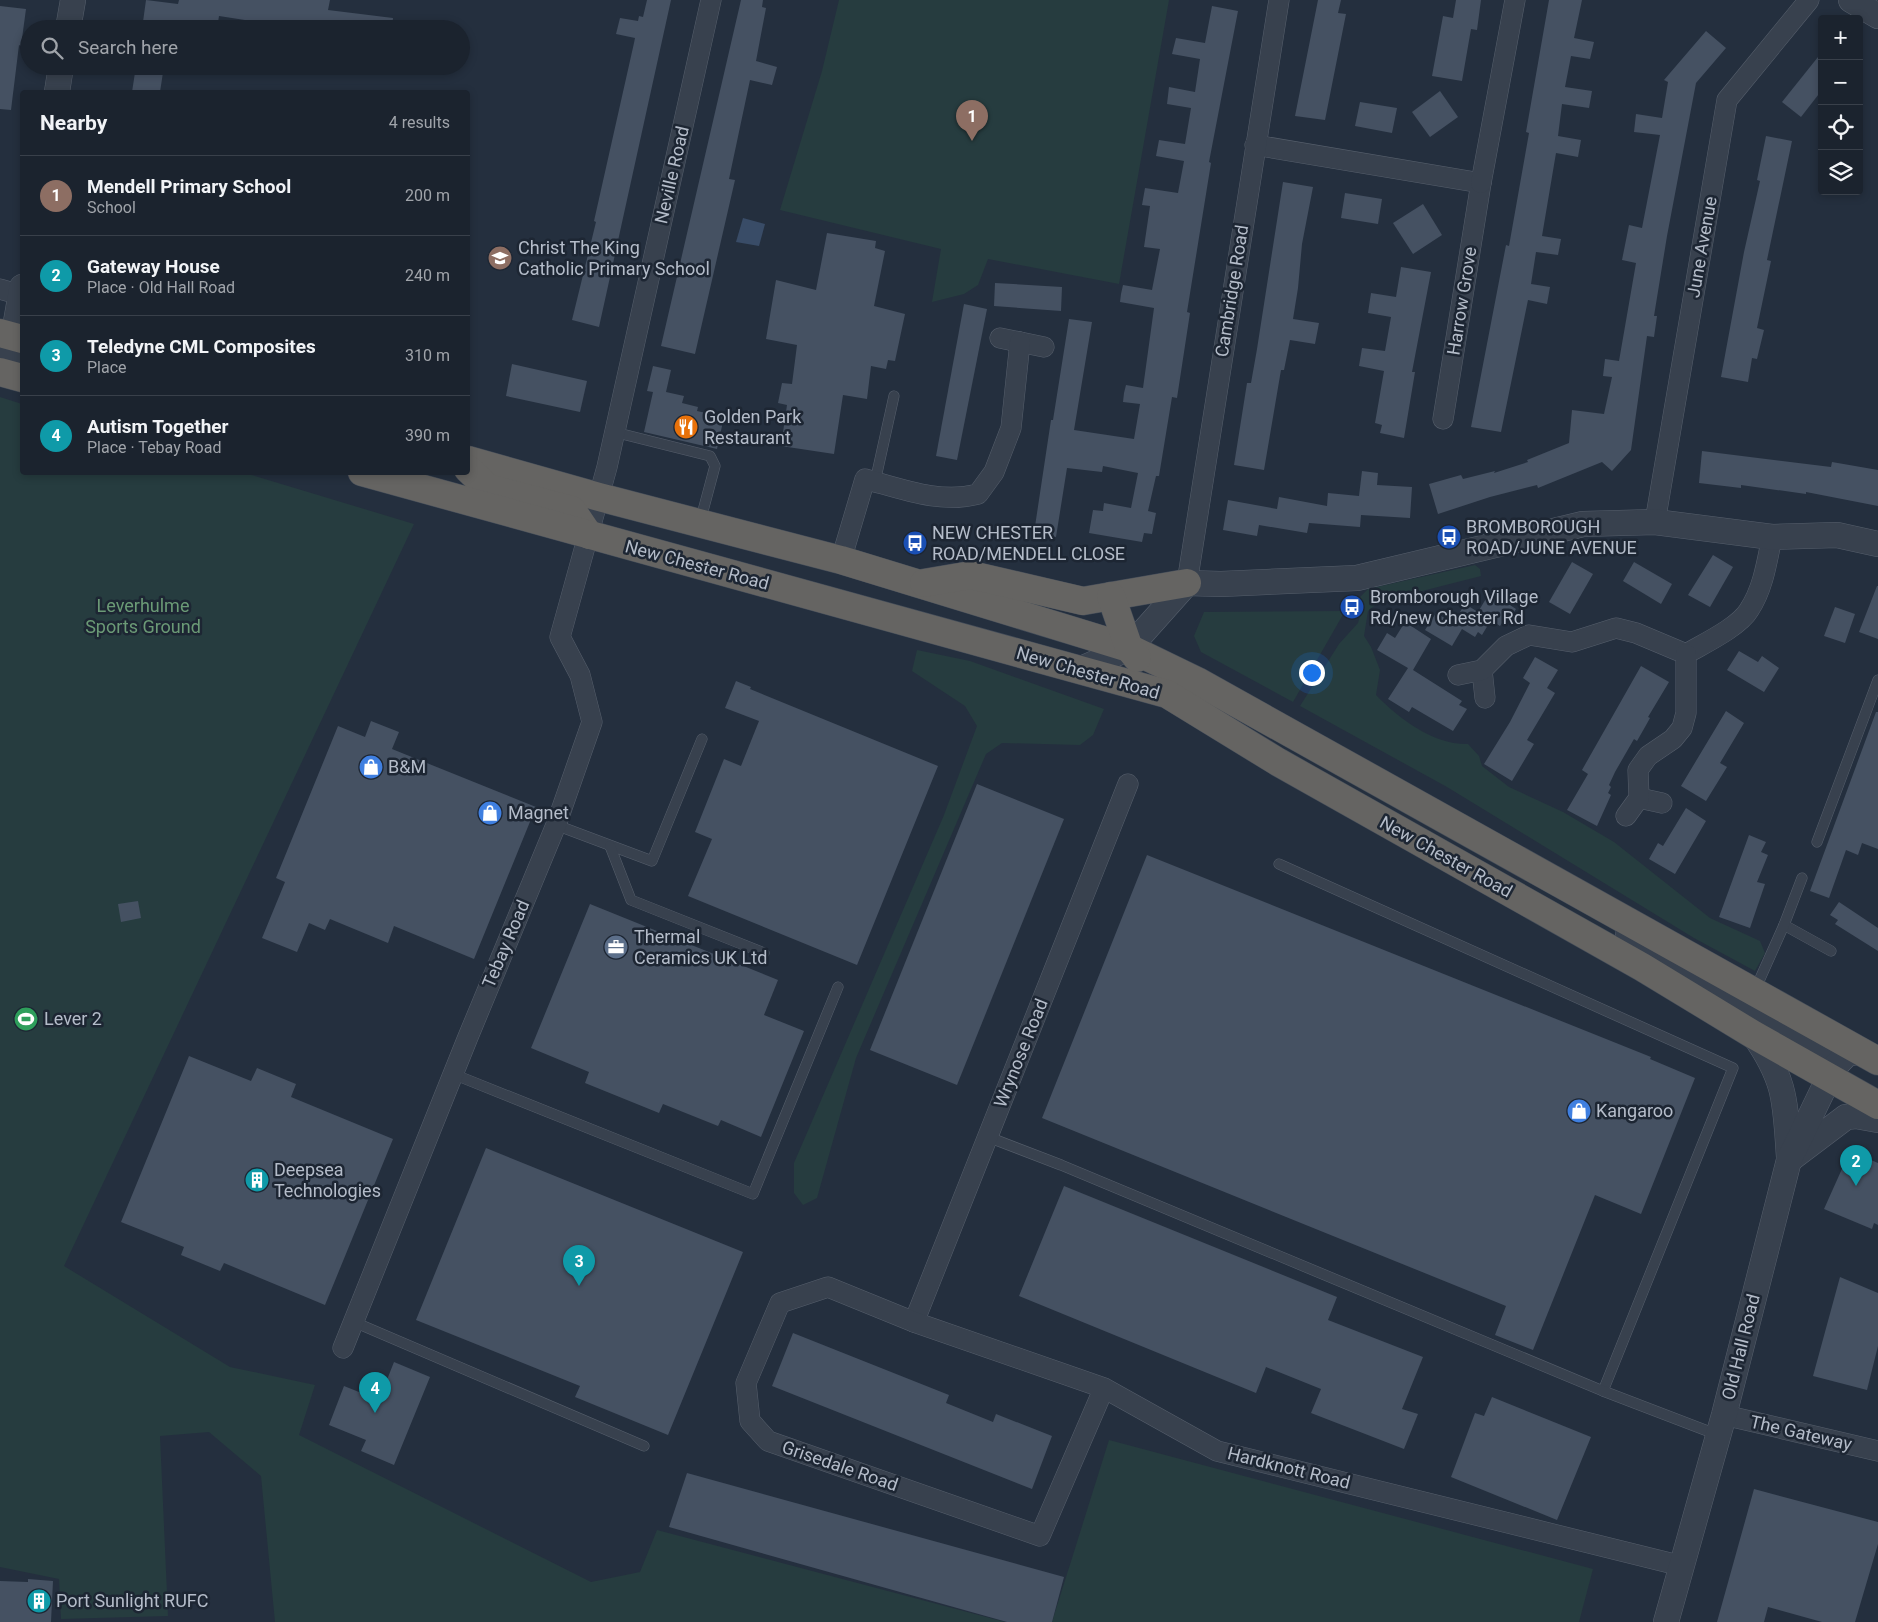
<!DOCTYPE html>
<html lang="en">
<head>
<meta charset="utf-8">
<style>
	:root { --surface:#1b232e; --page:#282f3a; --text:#f1f3f6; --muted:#a0a4aa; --line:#39404a; --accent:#1a73e8 }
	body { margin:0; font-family:Roboto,sans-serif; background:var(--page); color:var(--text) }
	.controls { position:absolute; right:15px; top:15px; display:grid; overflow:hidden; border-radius:5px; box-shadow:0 2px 8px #0003 }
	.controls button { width:45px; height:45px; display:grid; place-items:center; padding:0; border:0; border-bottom:1px solid var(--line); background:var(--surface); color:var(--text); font:25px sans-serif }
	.you { position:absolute; left:1311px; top:672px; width:18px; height:18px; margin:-12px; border:4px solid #fff; border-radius:50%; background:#1a73e8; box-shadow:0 0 0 8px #1a73e833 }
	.badge { display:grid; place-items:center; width:32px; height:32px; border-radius:50%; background:var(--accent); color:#fff; font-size:16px; font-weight:700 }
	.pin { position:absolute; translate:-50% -41px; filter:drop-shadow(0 1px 2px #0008) }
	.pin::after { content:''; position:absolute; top:26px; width:18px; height:15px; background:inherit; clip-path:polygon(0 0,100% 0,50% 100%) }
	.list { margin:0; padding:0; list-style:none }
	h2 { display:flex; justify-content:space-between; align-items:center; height:65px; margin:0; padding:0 20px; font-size:21px }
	h2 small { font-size:16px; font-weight:400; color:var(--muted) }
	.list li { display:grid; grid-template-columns:32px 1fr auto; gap:15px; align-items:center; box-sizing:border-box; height:80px; padding:0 20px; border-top:1px solid var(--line) }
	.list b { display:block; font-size:19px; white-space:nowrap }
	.list p { margin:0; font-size:16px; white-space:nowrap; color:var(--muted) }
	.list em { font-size:16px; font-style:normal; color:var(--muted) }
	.icon { flex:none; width:28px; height:28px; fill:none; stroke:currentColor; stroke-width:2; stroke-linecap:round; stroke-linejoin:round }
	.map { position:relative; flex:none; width:1878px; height:1622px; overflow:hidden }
	.search { position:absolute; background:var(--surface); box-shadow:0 2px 8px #0003; left:20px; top:20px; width:450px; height:55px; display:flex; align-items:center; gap:12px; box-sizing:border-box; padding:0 18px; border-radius:28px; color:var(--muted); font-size:19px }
	.panel { position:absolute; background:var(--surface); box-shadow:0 2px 8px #0003; left:20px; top:90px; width:450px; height:385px; border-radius:5px }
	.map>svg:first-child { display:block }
</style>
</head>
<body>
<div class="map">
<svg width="1878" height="1622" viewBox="0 0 1878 1622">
	<rect width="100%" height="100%" fill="#242f3e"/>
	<!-- green -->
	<g fill="#263c3f">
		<polygon points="839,0 1169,0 1119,284 988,259 978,285 964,294 932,302 941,249 780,210 822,71"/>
		<polygon points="0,397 22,404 22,472 245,473 414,524 64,1266 230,1367 315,1385 299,1435 591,1582 640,1572 657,1530 1005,1622 275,1622 261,1476 209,1432 160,1436 168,1616 61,1619 59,1579 0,1567"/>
		<path d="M 1475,565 L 1480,569 L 1481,576 L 1379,602 L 1368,611 L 1364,636 L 1371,647 L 1380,670 L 1376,695 C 1399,719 1434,745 1468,744 L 1479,756 L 1482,766 L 1509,787 L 1563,812 L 1614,842 L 1710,918 L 1760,941 L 1765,953 L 1755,971 L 1694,938 L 1447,787 L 1300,706 L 1339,644 L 1358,623 L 1362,609 L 1359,598 L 1368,589 Z"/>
		<polygon points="1345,611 1293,702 1201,652 1194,636 1204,612"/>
		<polygon points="917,650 970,661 1104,709 1093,735 1080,745 1002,743 986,754 856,1058 817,1198 803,1205 794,1193 794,1163 944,815 977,726 965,706 912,671"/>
		<polygon points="1109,1440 1593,1569 1579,1622 1052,1622"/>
	</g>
	<!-- water -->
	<polygon fill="#394c67" points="743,218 765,224 759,246 736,242"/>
	<!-- building -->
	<g fill="#455162">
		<polygon points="146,0 178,4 179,0 330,0 328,10 393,18 392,29 257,29 258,22 219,16 217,29 142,29"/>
		<polygon points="647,0 671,0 599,327 572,320 596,222 594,221 634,43 635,38 616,34 620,18 638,21 639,16 643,17"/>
		<polygon points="741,0 763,0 762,7 766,8 756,61 777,67 772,85 750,80 729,179 735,180 695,354 661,346"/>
		<polygon points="1318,0 1341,0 1338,13 1346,14 1325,120 1295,116"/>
		<polygon points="1456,0 1481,0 1477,30 1471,29 1462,81 1432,76 1443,16 1453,18"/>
		<polygon points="1549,0 1582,0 1574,38 1594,42 1590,59 1571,56 1565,87 1592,91 1589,108 1562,104 1558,136 1581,140 1578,157 1556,153 1542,236 1561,239 1558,255 1536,252 1531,284 1550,287 1547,304 1528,300 1501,432 1471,427 1506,245 1509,246 1529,133 1526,132"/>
		<polygon points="0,6 26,9 21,46 19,45 11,110 0,109"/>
		<polygon points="1212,6 1238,11 1209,162 1211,163 1187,312 1190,313 1177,398 1172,397 1159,476 1156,476 1148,511 1156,513 1152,534 1144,533 1142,542 1089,533 1093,510 1103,511 1104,503 1131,508 1138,473 1103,466 1102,472 1067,468 1056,537 1034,533 1051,420 1053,420 1069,319 1092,322 1074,430 1134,439 1140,404 1123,402 1124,393 1126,385 1143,388 1154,308 1120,302 1121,294 1123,285 1152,290 1160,249 1144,247 1150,206 1142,205 1145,188 1178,193 1184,161 1156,156 1159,140 1185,144 1191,108 1167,104 1169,87 1195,92 1200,59 1172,54 1176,38 1205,43"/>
		<polygon points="1706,31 1726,48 1696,83 1667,236 1654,316 1657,316 1654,337 1647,336 1631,450 1612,471 1602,462 1538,488 1537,485 1490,497 1438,514 1429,484 1461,475 1463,479 1495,471 1494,473 1528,462 1527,460 1569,443 1572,410 1604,414 1612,377 1603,376 1605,359 1619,361 1636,263 1622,260 1629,225 1642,228 1660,135 1634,132 1636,114 1662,118 1668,82 1664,80"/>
		<polygon points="1822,52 1822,90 1801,117 1782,102"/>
		<polygon points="136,66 164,66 160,92 132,92"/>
		<polygon points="1440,91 1458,117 1430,137 1412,112"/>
		<polygon points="1360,102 1397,108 1392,133 1355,126"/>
		<polygon points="1766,136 1792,141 1767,260 1771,261 1757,328 1764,330 1757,359 1752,358 1748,382 1721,377 1744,252 1760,181 1757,180"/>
		<polygon points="1283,182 1313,187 1302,244 1298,288 1293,319 1319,323 1315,344 1290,340 1284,370 1281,370 1264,470 1234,465 1247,383 1251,383 1257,349"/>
		<polygon points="1345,193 1382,199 1378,224 1341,218"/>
		<polygon points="1423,204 1442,235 1413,254 1393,223"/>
		<polygon points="827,233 876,241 875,248 885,251 874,306 905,314 895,361 888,360 886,369 871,366 867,399 843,395 834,454 781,446 787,405 778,403 782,383 792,384 797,345 766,339 776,280 816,290"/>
		<polygon points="1401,267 1431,272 1412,372 1415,372 1404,438 1380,433 1382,425 1375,423 1384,371 1359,366 1362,348 1385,351 1391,317 1368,313 1371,293 1396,297"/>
		<polygon points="995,283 1062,287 1061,311 994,306"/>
		<polygon points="964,304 987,309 957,460 936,456"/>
		<polygon points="512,364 587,381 580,412 506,396"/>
		<polygon points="653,366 671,370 666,392 684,396 682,403 698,407 697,411 724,417 717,449 644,432 653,392 647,391"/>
		<polygon points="1702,451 1831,467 1832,462 1878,470 1878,506 1806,492 1806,494 1741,485 1741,488 1699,483"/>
		<polygon points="1362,471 1378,473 1377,485 1412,487 1410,518 1361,515 1360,527 1309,523 1307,533 1259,525 1257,536 1223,530 1228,500 1277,509 1279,497 1327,506 1328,493 1359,496"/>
		<polygon points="1713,555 1733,567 1710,607 1688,595"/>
		<polygon points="1572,562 1593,574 1570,614 1549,602"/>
		<polygon points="1634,562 1672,584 1661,604 1623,581"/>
		<polygon points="1877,586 1878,586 1878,639 1859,632"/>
		<polygon points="1490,592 1516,609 1508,622 1504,620 1500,626 1491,620 1482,635 1478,632 1475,637 1462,629 1452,646 1425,630 1436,613 1453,623 1465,604 1478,612"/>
		<polygon points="1835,607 1855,614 1845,643 1824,636"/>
		<polygon points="1405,622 1431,639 1413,670 1462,701 1459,705 1467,709 1453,731 1412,707 1409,712 1388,699 1408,668 1377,650 1387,633 1395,638"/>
		<polygon points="1739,651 1758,662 1762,656 1779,668 1764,692 1727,670"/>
		<polygon points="1535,657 1558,670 1547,688 1555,693 1527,740 1534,744 1512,781 1484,764 1510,722 1530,683 1523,678"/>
		<polygon points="1641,666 1669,682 1648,717 1650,718 1645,727 1637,741 1634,739 1615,772 1609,785 1611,787 1608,793 1611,795 1597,826 1567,810 1588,774 1582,770"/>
		<polygon points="736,681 751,687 750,689 938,766 857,965 688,896 712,839 695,832 724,759 741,766 759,721 725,708"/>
		<polygon points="1726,711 1744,723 1720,763 1727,767 1706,801 1681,786"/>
		<polygon points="1876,712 1878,712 1878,849 1862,843 1858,855 1846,850 1829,898 1810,891"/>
		<polygon points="371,721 399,732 392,749 536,807 474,959 394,926 388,943 330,919 325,930 309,923 297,952 262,938 285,882 276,878 338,726 365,737"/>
		<polygon points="977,784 1064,819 957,1085 870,1050"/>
		<polygon points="1686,808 1706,821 1675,874 1649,859 1658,843 1663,846"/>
		<polygon points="1749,835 1766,842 1761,852 1768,855 1757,882 1765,884 1750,928 1719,917"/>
		<polygon points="1147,855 1651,1057 1650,1059 1695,1078 1641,1214 1595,1195 1533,1350 1495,1335 1506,1306 1042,1118"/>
		<polygon points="138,901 141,918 121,922 118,904"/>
		<polygon points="1839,902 1878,928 1878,951 1835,924 1838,920 1830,915"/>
		<polygon points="590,904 778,980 764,1015 804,1031 761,1137 721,1120 718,1126 663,1104 659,1113 585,1083 589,1072 531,1048"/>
		<polygon points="189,1056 251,1081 257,1068 296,1084 291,1097 393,1139 325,1305 224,1263 220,1271 181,1255 184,1247 121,1222"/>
		<polygon points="486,1148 743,1252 668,1435 575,1397 580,1386 416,1320"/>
		<polygon points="1850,1151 1878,1163 1878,1225 1874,1223 1872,1229 1824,1209"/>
		<polygon points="1064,1186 1337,1297 1328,1320 1423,1357 1402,1409 1418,1414 1404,1449 1311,1413 1321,1389 1266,1367 1256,1393 1019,1296"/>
		<polygon points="1840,1277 1878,1293 1878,1346 1867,1390 1813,1376"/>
		<polygon points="793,1333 949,1395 946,1403 993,1422 996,1414 1052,1436 1032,1489 772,1386"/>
		<polygon points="394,1362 430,1377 394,1465 361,1451 366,1440 329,1425 344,1386 379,1400"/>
		<polygon points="1492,1397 1591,1437 1557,1520 1451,1477 1475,1413 1484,1416"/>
		<polygon points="687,1473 1064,1577 1052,1622 1007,1622 669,1527"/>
		<polygon points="1754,1489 1878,1522 1878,1544 1855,1622 1822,1622 1768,1607 1764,1622 1717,1622"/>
		<polygon points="28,1579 53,1581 51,1622 0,1622 0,1581 28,1582"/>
	</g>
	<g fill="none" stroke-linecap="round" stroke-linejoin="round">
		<defs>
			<g id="service">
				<polyline points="614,432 710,456 715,466 700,522"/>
				<polyline points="875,482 894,396"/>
				<polyline points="556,825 652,861 702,739"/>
				<polyline points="1817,842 1878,680"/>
				<polyline points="610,846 631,900 764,953"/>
				<polyline points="1279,864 1733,1068 1603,1391"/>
				<polyline points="1784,925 1831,951"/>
				<polyline points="1755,990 1784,925 1802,878"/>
				<polyline points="453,1074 753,1194 838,987"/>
				<polyline points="988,1137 1061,1165 1603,1391 1718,1435"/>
				<polyline points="354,1322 644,1446"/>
			</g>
			<g id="minor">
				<polyline points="1255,145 1481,183 1443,419"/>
				<polyline points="1481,183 1515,0"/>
				<polyline points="0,289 21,295"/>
				<polyline points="1000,338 1044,347"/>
				<polyline points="1655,522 1727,100 1809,0"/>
				<path d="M 841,560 L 865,479 C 902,489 940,504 978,494 L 994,472 L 1011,428 L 1020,342"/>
				<polyline points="1187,583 1279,0"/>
				<polyline points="1482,670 1485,698"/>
				<path d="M 1458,675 L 1482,670 L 1506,646 L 1529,635 L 1572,642 L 1616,628 L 1636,633 L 1686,654 C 1703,644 1739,627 1749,610 C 1763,589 1767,562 1772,537"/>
				<polyline points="1639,798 1662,803"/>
				<polyline points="1626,816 1639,798 1638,770 1648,756 1673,739 1682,728 1686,713 1686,654"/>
				<polyline points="914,1322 1128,784"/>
				<polyline points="343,1348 468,1037 556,825 592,722 580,675 560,637 607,467 711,0"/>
				<polyline points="1104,1388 1040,1536 768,1441 750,1421 746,1383 780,1303 828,1287 914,1322 1104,1388 1217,1451 1682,1566"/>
				<polyline points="1724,1415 1878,1451"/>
			</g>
			<g id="tertiary">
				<polyline points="1851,0 1878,16"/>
				<polyline points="68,29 73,0"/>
				<polyline points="57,92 61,66"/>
				<polyline points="7,374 22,287"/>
				<polyline points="1079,670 1129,648 1187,583 1221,584 1357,578 1583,524 1655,522 1772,537 1837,535 1878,544"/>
				<path d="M 1628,935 L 1809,1043 C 1820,1052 1830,1061 1828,1077"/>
				<path d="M 1754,1035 C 1787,1082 1785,1103 1789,1157"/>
				<polyline points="1793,1157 1846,1117 1856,1116 1878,1120"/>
				<polyline points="1666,1622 1724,1415 1789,1160 1834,1067 1847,1054 1862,1051"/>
			</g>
			<g id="trunk">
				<polyline points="0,333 22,339"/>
				<polyline points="0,372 22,378"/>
				<polyline points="468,460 599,497 841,560 1129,648 1197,681 1878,1061"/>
				<polyline points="468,469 488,488 572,510 589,535"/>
				<polyline points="362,472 1167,694 1278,762 1642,967 1754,1035 1878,1105"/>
				<polyline points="924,583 971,575 1083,601 1187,583"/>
				<polyline points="1111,596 1129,648 1137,658"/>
			</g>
		</defs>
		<!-- service casing -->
		<use href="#service" stroke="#565f6c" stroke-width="11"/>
		<!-- minor casing -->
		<use href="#minor" stroke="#565f6c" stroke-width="21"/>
		<!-- tertiary casing -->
		<use href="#tertiary" stroke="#565f6c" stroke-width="26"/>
		<!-- trunk casing -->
		<use href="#trunk" stroke="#434c59" stroke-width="29"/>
		<!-- service -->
		<use href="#service" stroke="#38414e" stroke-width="10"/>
		<!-- minor -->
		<use href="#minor" stroke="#38414e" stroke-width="20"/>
		<!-- tertiary -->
		<use href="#tertiary" stroke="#38414e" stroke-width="25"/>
		<!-- trunk -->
		<use href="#trunk" stroke="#656462" stroke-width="28"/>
	</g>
	<!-- icons -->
	<defs>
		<symbol id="school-disc" viewBox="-11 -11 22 22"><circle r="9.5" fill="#8d6e63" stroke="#1d2633"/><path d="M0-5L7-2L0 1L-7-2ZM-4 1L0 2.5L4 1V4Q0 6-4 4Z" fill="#fff"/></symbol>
		<symbol id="restaurant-disc" viewBox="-11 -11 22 22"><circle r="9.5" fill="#e8710a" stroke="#1d2633"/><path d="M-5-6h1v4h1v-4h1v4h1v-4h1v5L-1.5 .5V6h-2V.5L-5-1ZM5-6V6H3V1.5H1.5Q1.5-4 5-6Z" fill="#fff"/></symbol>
		<symbol id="bus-disc" viewBox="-11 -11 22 22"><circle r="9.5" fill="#1a4fb4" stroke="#1d2633"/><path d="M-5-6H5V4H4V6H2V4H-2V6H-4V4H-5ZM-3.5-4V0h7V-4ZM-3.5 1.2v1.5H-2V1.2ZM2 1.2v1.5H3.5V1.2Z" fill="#fff"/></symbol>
		<symbol id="shop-disc" viewBox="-11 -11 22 22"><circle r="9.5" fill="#3f7fe0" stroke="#1d2633"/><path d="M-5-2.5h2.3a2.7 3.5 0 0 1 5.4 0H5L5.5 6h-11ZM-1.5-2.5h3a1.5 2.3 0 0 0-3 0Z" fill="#fff"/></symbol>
		<symbol id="office-disc" viewBox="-11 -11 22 22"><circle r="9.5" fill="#5c6f8a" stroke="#1d2633"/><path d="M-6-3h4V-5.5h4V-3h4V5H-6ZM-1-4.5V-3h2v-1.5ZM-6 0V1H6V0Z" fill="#fff"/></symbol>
		<symbol id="stadium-disc" viewBox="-11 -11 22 22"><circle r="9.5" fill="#2e9e5b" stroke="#1d2633"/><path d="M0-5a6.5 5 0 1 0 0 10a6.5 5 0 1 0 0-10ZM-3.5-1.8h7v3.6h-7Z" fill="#fff"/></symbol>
		<symbol id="building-disc" viewBox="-11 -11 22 22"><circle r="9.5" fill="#0f9aa8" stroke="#1d2633"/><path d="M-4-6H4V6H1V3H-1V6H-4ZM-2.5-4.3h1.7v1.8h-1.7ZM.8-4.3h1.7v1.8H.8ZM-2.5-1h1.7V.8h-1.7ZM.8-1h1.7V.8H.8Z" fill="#fff"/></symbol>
	</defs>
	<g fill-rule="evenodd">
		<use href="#school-disc" x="486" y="244" width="28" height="28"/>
		<use href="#restaurant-disc" x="672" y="413" width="28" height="28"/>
		<use href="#bus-disc" x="1435" y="523" width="28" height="28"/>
		<use href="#bus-disc" x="901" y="529" width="28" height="28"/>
		<use href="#bus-disc" x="1338" y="593" width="28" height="28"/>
		<use href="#shop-disc" x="357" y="753" width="28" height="28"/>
		<use href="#shop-disc" x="476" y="799" width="28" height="28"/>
		<use href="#office-disc" x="602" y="933" width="28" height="28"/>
		<use href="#stadium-disc" x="12" y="1005" width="28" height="28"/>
		<use href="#shop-disc" x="1565" y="1097" width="28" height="28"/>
		<use href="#building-disc" x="243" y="1166" width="28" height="28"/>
		<use href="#building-disc" x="25" y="1587" width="28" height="28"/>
	</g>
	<g text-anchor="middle" stroke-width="5" stroke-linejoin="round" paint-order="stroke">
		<!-- street labels -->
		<g font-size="18" fill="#b4bcc9" stroke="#1d2633">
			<text transform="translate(672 175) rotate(-77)" y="6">Neville Road</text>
			<text transform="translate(1702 247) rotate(-80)" y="6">June Avenue</text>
			<text transform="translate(1232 291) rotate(-81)" y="6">Cambridge Road</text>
			<text transform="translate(1462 301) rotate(-81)" y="6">Harrow Grove</text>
			<text transform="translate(697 565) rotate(15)" y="6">New Chester Road</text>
			<text transform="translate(1088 673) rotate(16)" y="6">New Chester Road</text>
			<text transform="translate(1446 857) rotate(29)" y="6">New Chester Road</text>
			<text transform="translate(506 944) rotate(-67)" y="6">Tebay Road</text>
			<text transform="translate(1021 1053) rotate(-68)" y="6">Wrynose Road</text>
			<text transform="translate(1741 1347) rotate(-76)" y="6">Old Hall Road</text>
			<text transform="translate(1801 1433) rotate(13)" y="6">The Gateway</text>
			<text transform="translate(840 1466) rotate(19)" y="6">Grisedale Road</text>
			<text transform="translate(1289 1468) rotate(14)" y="6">Hardknott Road</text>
		</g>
		<!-- poi labels -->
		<g font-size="18" fill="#b4bcc9" stroke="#1d2633" text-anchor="start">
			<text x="518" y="254">Christ The King<tspan x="518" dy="21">Catholic Primary School</tspan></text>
			<text x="704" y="423">Golden Park<tspan x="704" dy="21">Restaurant</tspan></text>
			<text x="1466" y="533">BROMBOROUGH<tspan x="1466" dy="21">ROAD/JUNE AVENUE</tspan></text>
			<text x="932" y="539">NEW CHESTER<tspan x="932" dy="21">ROAD/MENDELL CLOSE</tspan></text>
			<text x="1370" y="603">Bromborough Village<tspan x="1370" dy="21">Rd/new Chester Rd</tspan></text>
			<text x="388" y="773">B&amp;M</text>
			<text x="508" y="819">Magnet</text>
			<text x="634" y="943">Thermal<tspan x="634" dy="21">Ceramics UK Ltd</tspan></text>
			<text x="44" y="1025">Lever 2</text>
			<text x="1596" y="1117">Kangaroo</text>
			<text x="274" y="1176">Deepsea<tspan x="274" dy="21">Technologies</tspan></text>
			<text x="56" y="1607">Port Sunlight RUFC</text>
		</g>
		<!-- park labels -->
		<g font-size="18" fill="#6b9a76" stroke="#1d2633">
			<text x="143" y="612">Leverhulme<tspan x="143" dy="21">Sports Ground</tspan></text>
		</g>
	</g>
</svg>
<div class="controls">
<button>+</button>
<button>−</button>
<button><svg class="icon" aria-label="locate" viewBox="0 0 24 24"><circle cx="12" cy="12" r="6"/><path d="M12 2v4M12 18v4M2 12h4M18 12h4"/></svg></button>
<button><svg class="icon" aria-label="layers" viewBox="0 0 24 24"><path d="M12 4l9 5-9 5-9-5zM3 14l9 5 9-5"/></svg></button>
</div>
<div class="you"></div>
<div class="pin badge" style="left:972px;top:141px;background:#8d6e63">1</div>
<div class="pin badge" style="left:1856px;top:1186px;background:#0f9aa8">2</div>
<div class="pin badge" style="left:579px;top:1286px;background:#0f9aa8">3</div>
<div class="pin badge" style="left:375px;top:1413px;background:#0f9aa8">4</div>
<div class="search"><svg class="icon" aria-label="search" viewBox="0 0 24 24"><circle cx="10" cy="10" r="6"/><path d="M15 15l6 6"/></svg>Search here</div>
<section class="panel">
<h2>Nearby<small>4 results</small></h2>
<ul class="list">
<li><span class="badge" style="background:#8d6e63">1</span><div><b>Mendell Primary School</b><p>School</p></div><em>200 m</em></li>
<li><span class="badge" style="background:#0f9aa8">2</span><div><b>Gateway House</b><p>Place · Old Hall Road</p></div><em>240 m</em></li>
<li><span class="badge" style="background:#0f9aa8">3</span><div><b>Teledyne CML Composites</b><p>Place</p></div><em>310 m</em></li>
<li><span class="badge" style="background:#0f9aa8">4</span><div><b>Autism Together</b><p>Place · Tebay Road</p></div><em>390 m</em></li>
</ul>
</section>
</div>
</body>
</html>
